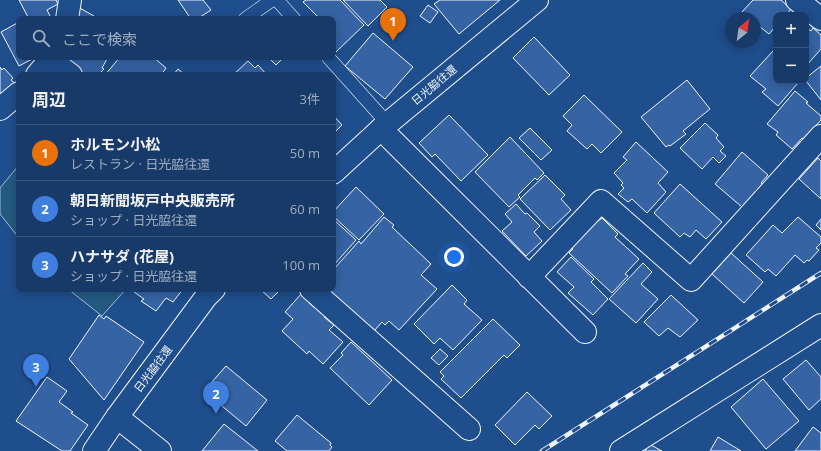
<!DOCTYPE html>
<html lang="ja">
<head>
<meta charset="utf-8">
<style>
	:root { --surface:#173a69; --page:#20416f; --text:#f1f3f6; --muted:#9eadc0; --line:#36547d; --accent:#8bbbb9 }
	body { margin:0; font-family:"Open Sans","Noto Sans JP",sans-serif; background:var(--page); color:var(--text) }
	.controls { position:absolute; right:12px; top:12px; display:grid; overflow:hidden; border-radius:8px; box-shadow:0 2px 10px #0003 }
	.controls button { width:36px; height:36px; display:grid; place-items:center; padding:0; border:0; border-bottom:1px solid var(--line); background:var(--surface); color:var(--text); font:20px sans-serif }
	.compass { position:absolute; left:725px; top:12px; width:36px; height:36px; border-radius:50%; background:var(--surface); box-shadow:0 2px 10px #0003; rotate:29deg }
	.you { position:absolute; left:454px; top:257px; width:14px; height:14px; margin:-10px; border:3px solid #fff; border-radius:50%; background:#1a73e8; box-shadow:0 0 0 6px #1a73e833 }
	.badge { display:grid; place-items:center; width:26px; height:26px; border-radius:50%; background:var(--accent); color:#fff; font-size:13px; font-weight:700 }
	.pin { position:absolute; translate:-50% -33px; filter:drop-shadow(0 1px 2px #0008) }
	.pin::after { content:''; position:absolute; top:21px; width:14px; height:12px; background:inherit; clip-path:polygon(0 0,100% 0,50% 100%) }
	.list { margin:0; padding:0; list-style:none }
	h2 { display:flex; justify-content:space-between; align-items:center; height:52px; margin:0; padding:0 16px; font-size:17px }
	h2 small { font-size:13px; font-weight:400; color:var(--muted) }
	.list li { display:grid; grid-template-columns:26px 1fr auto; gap:12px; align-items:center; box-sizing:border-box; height:56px; padding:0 16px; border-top:1px solid var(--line) }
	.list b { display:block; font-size:15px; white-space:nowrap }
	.list p { margin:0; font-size:13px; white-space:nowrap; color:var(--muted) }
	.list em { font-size:13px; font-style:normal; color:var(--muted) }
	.icon { flex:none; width:22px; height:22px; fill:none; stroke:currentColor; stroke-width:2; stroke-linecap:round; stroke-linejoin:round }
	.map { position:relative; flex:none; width:821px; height:451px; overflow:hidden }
	.search { position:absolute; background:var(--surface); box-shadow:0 2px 10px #0003; left:16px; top:16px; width:320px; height:44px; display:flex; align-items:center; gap:10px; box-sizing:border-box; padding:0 14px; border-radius:8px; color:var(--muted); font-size:15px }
	.panel { position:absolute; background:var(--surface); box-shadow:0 2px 10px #0003; left:16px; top:72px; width:320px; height:220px; border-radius:8px }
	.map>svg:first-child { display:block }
</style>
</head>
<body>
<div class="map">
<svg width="821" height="451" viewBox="0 0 821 451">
	<rect width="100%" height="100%" fill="#1f4e8c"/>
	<!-- green -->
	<g fill="#245a82" stroke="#a8bbd7">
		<polygon points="19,165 19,238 0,214 0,188"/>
		<polygon points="68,289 126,289 102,316"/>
	</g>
	<!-- building -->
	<g fill="#3563a3" stroke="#f2f6ff">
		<polygon points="19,0 56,0 58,4 47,10 51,18 50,19 29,19"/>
		<polygon points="178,0 203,0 211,10 197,19 191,19"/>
		<polygon points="306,0 340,0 364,25 336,52 333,49 333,19 320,19 303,2"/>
		<polygon points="343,0 380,0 387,7 368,26"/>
		<polygon points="440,0 500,0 459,34 434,4"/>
		<polygon points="753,0 781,0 791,9 786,15 776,15 776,26 769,34 755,23 755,18 749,18 742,12"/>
		<polygon points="428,5 438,12 430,23 420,16"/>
		<polygon points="78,7 94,16 92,19 75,19"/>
		<polygon points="19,22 19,57 36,57 19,66 1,32"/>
		<polygon points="806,28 807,28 811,31 813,28 821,35 821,49 806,66"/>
		<polygon points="373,33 413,67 385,99 345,66"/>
		<polygon points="534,37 570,75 549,95 513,58"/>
		<polygon points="773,51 776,54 776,81 795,81 798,83 778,106 762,92 766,89 750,76"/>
		<polygon points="60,57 108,57 102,68 104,69 98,75 88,75 86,73 83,75"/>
		<polygon points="120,57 153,57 166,68 161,75 105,75"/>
		<polygon points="268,57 284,57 276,65"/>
		<polygon points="248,61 255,68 258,65 267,75 233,75"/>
		<polygon points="821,66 821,100 806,81 806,78"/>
		<polygon points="0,67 2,70 4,68 13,78 11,80 17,85 0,100"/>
		<polygon points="178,69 185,75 173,75"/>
		<polygon points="687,80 710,109 683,131 686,134 670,146 669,145 666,147 641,117"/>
		<polygon points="795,91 808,102 806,103 821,116 821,120 804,139 802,138 792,149 776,135 778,132 767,124"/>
		<polygon points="584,95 622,132 601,153 592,144 587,149 567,131 572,125 563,116"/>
		<polygon points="333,115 342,125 333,134"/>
		<polygon points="449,115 488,155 461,181 435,154 432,157 419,143"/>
		<polygon points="705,123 718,135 716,138 724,147 720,151 726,156 719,163 713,157 702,169 680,148"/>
		<polygon points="530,128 552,150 541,160 519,138"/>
		<polygon points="510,137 544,173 537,180 535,178 518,195 520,197 509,207 475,172"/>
		<polygon points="636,142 668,172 658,183 666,192 647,213 632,199 628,202 618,194 624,188 621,185 623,183 614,173 627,160 623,157"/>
		<polygon points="742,152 768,175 761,183 764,185 753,198 751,197 742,207 715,184"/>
		<polygon points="818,158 821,161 821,199 799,179"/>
		<polygon points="545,175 565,195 561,199 571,210 550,230 520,199"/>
		<polygon points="680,184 722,222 706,239 696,230 690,237 684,233 680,237 654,213"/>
		<polygon points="356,187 384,214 359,240 333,216 333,212"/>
		<polygon points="516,204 525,214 527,213 540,226 534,232 542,241 526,256 502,231 512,222 505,214"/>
		<polygon points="384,217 394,225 392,227 431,264 421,275 437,289 399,330 389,321 385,325 382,322 374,331 326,289 333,289 333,270 359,241 361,244"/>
		<polygon points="798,217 821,237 821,243 816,248 819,250 809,261 807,260 804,263 795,255 776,276 768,269 765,272 746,255 773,225 782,233"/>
		<polygon points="595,218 598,221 602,218 618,234 615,237 639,259 625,274 628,276 612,293 569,253 573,249 569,245"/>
		<polygon points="333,219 356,240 333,266"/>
		<polygon points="821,219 821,230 816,225"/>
		<polygon points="731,253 763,282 744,303 712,274"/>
		<polygon points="571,257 594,279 591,282 608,299 593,315 568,293 574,287 557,272"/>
		<polygon points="643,263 652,272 641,284 658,299 636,323 609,299"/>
		<polygon points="452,285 467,300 464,304 482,320 453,350 440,338 434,344 414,324"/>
		<polygon points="130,289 183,289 173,302 166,298 156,311 141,301 144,299"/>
		<polygon points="260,289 281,289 271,299"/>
		<polygon points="302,293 311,301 309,303 315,308 316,307 326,315 324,317 334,325 329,330 343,342 323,364 309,351 307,354 282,331 293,319 285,312"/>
		<polygon points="671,295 698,320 680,337 668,328 659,336 644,322"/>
		<polygon points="99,315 104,319 106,316 144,342 104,400 69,359"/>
		<polygon points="493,319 520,345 507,358 504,355 461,398 441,379 444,376 440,372"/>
		<polygon points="351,342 392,380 369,405 330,368 343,355 341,353"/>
		<polygon points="440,349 448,356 439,365 431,358"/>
		<polygon points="806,360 821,377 821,399 809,410 783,379"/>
		<polygon points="226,366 267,400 246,426 204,391"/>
		<polygon points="47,377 67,391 59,402 73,412 71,413 88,425 70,451 62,451 16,421"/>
		<polygon points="763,379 799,421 766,449 731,407"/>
		<polygon points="527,392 552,416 539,429 535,425 515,445 495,425"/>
		<polygon points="297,415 331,443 330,445 332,447 329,451 287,451 275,441"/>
		<polygon points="224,424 258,451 202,451"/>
		<polygon points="813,427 821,433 821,451 795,451"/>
		<polygon points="718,437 741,451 710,451"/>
		<polygon points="649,444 662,451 645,451"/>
	</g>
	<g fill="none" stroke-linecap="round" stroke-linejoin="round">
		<defs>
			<g id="service">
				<polyline points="277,0 294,19"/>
				<polyline points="245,19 272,0"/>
				<polyline points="328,57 388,124"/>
			</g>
			<g id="minor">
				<polyline points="797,0 821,19"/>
				<polyline points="67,19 70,0"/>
				<polyline points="51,60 71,75"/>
				<polyline points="37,75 52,57"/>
				<polyline points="0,109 19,93"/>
				<polyline points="381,129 585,332"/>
				<polyline points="529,277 601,201 691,280 821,136"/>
				<polyline points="311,289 469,429"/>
				<polyline points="117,417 160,451"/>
				<polyline points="621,451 821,325"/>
			</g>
			<g id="tertiary">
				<polyline points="333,173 381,129 537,0"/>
				<polyline points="94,451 117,417 206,297 214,289"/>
			</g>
		</defs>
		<!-- service casing -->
		<use href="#service" stroke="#f2f6ff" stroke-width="14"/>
		<!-- minor casing -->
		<use href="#minor" stroke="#f2f6ff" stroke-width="24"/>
		<!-- tertiary casing -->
		<use href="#tertiary" stroke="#f2f6ff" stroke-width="24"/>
		<!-- service -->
		<use href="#service" stroke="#1f4e8c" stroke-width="13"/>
		<!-- minor -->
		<use href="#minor" stroke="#1f4e8c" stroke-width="22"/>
		<!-- tertiary -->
		<use href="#tertiary" stroke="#1f4e8c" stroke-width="22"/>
		<defs>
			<polyline id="rail" points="542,451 821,273"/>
		</defs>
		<!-- rail casing -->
		<use href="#rail" stroke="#f2f6ff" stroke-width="4.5"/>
		<!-- rail -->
		<use href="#rail" stroke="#1f4e8c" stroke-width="3" stroke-dasharray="9" stroke-linecap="butt"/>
	</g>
	<g text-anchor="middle" stroke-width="3" stroke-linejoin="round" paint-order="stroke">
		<!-- street labels -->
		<g font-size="11" fill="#f2f6ff" stroke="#1f4e8c">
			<text transform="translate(434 85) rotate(-40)" y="4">日光脇往還</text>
			<text transform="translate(153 369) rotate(-53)" y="4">日光脇往還</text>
		</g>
	</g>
</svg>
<div class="controls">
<button>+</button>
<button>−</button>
</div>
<svg class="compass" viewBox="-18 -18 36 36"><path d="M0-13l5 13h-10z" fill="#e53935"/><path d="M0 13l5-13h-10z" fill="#9eadc0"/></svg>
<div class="you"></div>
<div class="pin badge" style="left:393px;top:41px;background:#e8710a">1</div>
<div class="pin badge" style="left:216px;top:414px;background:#3f7fe0">2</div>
<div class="pin badge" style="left:36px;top:387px;background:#3f7fe0">3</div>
<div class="search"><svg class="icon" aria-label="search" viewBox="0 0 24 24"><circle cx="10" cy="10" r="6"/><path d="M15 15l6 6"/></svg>ここで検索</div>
<section class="panel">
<h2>周辺<small>3件</small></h2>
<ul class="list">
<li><span class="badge" style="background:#e8710a">1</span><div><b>ホルモン小松</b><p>レストラン · 日光脇往還</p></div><em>50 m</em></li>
<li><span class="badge" style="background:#3f7fe0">2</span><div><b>朝日新聞坂戸中央販売所</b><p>ショップ · 日光脇往還</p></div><em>60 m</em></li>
<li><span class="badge" style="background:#3f7fe0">3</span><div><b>ハナサダ (花屋)</b><p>ショップ · 日光脇往還</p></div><em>100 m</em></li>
</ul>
</section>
</div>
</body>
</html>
